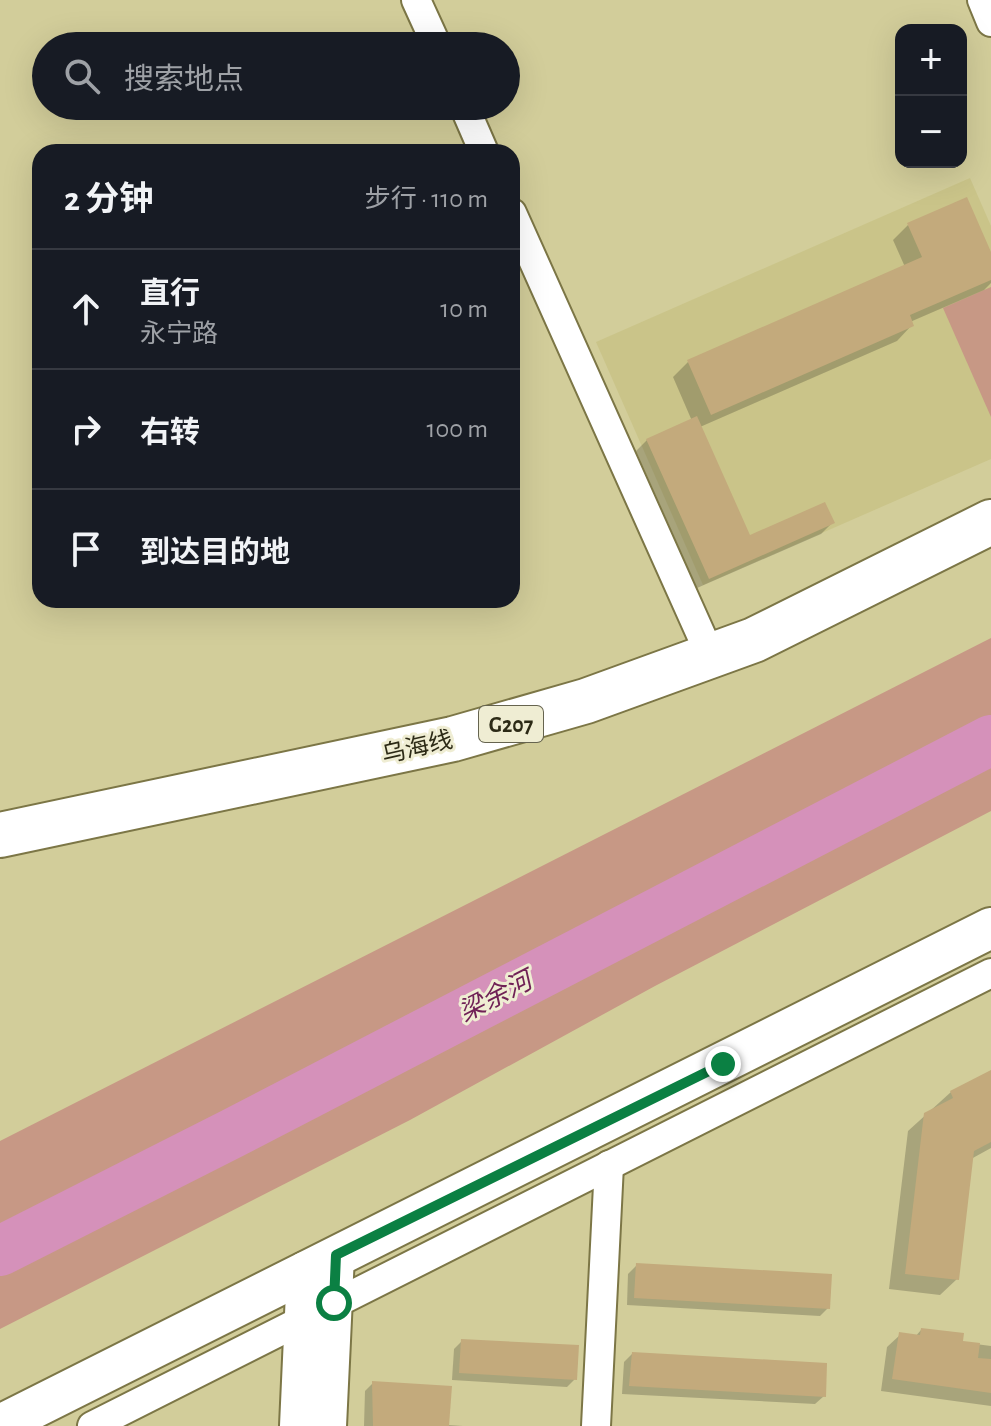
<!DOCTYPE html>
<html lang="zh">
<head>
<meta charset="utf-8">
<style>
	:root { --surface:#171b24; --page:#20242c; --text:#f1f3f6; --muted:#9ea1a6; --line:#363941 }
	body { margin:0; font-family:"Alegreya Sans","Noto Sans SC",sans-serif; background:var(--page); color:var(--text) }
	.controls { position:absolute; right:24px; top:24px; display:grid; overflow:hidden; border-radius:16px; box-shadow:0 8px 32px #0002 }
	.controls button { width:72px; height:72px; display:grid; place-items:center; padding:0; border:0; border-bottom:2px solid var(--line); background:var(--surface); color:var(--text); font:40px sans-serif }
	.stop { position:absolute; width:24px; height:24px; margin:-18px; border:6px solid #0b8043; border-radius:50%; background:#fff }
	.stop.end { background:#0b8043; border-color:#fff; box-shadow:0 2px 8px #0008 }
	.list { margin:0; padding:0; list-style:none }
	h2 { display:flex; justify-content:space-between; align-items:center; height:104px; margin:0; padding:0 32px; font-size:34px }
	h2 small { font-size:26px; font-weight:400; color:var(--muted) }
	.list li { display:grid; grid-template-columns:52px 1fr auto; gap:24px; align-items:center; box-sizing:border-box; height:120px; padding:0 32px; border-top:2px solid var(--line) }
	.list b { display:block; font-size:30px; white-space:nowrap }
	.list p { margin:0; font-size:26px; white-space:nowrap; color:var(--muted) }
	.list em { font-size:26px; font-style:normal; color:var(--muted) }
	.icon { flex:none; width:44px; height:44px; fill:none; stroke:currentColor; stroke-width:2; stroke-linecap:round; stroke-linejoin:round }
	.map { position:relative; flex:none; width:991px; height:1426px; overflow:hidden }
	.search { position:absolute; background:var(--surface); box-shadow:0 8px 32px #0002; left:32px; top:32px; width:488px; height:88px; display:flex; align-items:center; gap:20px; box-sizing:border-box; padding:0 28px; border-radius:44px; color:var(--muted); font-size:30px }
	.panel { position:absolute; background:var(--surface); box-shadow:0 8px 32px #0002; left:32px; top:144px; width:488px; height:464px; border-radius:24px }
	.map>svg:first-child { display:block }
</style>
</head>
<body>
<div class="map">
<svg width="991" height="1426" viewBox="0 0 991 1426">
	<rect width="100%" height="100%" fill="#d2cd9a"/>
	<!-- built -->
	<polygon fill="#cac489" points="970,178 991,226 991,459 703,585 596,342"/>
	<!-- green -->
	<g fill="#c79885">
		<polygon points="991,287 991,417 943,308"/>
		<polygon points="991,638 991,811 655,986 410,1120 0,1329 0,1141"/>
	</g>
	<!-- shadow -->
	<g fill="#0003">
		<polygon points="908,225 991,257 991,283 984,290 910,322 912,325 897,341 700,427 749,538 832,523 821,534 697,588 636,451 647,440 692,421 673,377 688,362 905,267 893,240"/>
		<polygon points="991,1072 991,1148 971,1159 957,1279 940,1295 889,1289 908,1131 951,1092"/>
		<polygon points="637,1265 828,1308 820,1316 627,1305 628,1274"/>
		<polygon points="921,1330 960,1342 991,1346 991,1406 881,1391 887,1347 900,1335 915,1337"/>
		<polygon points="462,1341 575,1379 567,1387 452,1380 454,1349"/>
		<polygon points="632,1354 824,1396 815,1404 622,1394 624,1362"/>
		<polygon points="373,1383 448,1425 463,1426 364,1426 365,1391"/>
	</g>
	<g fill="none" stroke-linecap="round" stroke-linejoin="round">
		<!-- river -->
		<polyline stroke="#d591ba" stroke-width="50" points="0,1251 233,1133 991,740"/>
	</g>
	<!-- building -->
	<g fill="#c3aa7c">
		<polygon points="967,197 991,252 991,280 910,315 914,326 711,415 687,360 922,257 907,223"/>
		<polygon points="697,416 750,535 825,502 835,523 709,579 646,439"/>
		<polygon points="991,1070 991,1142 974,1151 959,1280 905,1274 924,1113 953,1098 950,1091"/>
		<polygon points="636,1263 832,1274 830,1309 634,1298"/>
		<polygon points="921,1328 964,1333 963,1341 980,1343 978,1358 991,1359 991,1393 892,1379 899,1332 920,1335"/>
		<polygon points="461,1339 579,1345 577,1380 459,1373"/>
		<polygon points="632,1352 827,1363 826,1397 629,1386"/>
		<polygon points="372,1381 452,1386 449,1426 373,1426"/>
	</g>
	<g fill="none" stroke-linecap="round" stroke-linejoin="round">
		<defs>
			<g id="minor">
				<polyline points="416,0 437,46"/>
				<polyline points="982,0 991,22"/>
				<polyline points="464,106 484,152"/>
				<polyline points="512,213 711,657"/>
				<polyline points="92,1426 991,973"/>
				<polyline points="596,1426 609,1165"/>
			</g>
			<g id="tertiary">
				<polyline points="298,1426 305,1270"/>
				<polyline points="328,1426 336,1255"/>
			</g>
			<polyline id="secondary" points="0,1425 991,928"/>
			<polyline id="trunk" points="0,835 453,739 586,701 754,640 991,522"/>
		</defs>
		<!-- minor casing -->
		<use href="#minor" stroke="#7c7646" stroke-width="32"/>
		<!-- tertiary casing -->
		<use href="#tertiary" stroke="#7c7646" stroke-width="40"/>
		<!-- secondary casing -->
		<use href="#secondary" stroke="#7c7646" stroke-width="44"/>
		<!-- trunk casing -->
		<use href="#trunk" stroke="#7c7646" stroke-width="48"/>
		<!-- minor -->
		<use href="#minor" stroke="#fff" stroke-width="28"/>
		<!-- tertiary -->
		<use href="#tertiary" stroke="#fff" stroke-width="36"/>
		<!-- secondary -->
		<use href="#secondary" stroke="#fff" stroke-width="40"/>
		<!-- trunk -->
		<use href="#trunk" stroke="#fff" stroke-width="44"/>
	</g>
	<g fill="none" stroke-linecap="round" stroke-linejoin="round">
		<!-- route -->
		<polyline stroke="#0b8043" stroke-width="10" points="334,1303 336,1255 723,1064"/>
	</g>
	<g text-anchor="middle" stroke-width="6" stroke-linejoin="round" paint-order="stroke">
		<!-- shield labels -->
		<rect fill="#efedd3" stroke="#66644f" stroke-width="2" x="479" y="706" width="64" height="36" rx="6"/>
		<g font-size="22" font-weight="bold" fill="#2c2a16">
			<text x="511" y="732">G207</text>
		</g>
		<!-- street labels -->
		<g font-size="24" fill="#2c2a16" stroke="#efedd3">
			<text transform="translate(417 747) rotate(-13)" y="8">乌海线</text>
		</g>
		<!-- water labels -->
		<g font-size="26" font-style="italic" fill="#702156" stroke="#efedd3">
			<text transform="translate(495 996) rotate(-27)" y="9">梁余河</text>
		</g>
	</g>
</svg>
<div class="controls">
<button>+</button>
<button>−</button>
</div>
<div class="stop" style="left:334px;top:1303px"></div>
<div class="stop end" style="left:723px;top:1064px"></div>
<div class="search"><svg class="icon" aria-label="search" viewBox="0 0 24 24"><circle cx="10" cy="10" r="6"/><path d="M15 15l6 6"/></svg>搜索地点</div>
<section class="panel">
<h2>2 分钟<small>步行 · 110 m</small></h2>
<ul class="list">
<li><svg class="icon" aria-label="ahead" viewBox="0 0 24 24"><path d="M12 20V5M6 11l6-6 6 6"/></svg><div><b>直行</b><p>永宁路</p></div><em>10 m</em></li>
<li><svg class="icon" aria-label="right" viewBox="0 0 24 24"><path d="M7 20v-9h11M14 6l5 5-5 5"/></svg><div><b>右转</b></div><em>100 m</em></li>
<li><svg class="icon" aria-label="arrive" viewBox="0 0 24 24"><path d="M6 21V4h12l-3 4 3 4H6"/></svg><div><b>到达目的地</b></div></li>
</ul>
</section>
</div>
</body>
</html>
